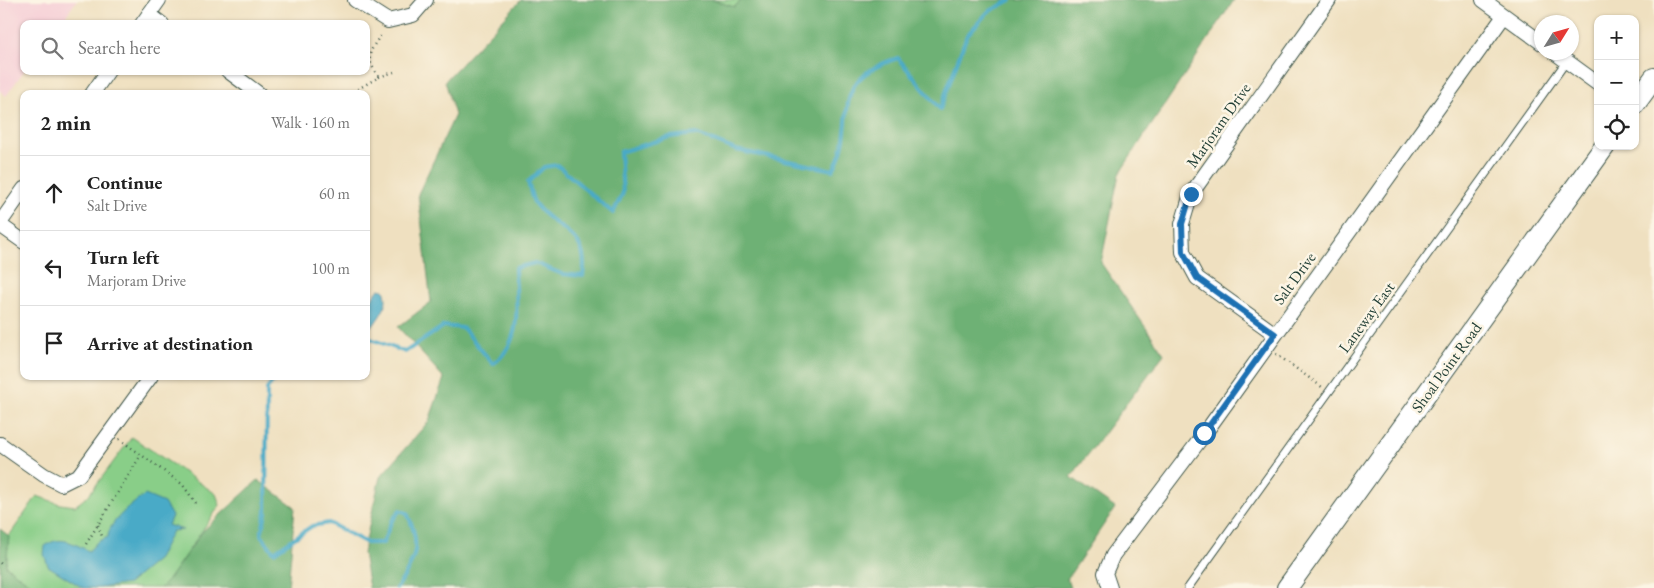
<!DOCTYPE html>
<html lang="en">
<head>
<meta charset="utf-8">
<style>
	:root { --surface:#fff; --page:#f2f2f2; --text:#222; --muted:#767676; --line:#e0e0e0 }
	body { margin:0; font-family:"EB Garamond",serif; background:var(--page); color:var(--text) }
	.controls { position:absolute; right:15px; top:15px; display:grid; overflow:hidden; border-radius:10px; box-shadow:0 1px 4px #0004 }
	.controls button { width:45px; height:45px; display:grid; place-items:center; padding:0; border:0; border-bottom:1px solid var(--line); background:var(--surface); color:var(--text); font:25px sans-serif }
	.compass { position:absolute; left:1534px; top:15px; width:45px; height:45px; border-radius:50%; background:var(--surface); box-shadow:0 1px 4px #0004; rotate:53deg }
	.stop { position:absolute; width:15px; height:15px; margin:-11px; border:4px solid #1f6fb2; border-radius:50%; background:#fff }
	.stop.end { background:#1f6fb2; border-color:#fff; box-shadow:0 1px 5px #0008 }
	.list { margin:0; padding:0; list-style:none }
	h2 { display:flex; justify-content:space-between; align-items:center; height:65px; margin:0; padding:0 20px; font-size:21px }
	h2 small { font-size:16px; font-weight:400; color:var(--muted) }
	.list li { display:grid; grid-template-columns:32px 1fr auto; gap:15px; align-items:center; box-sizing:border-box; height:75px; padding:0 20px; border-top:1px solid var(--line) }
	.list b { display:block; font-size:19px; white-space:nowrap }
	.list p { margin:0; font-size:16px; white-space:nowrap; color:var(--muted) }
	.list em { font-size:16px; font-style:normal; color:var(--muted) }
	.icon { flex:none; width:28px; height:28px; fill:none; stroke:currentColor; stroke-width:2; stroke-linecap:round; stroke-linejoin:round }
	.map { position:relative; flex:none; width:1654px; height:588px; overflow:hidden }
	.search { position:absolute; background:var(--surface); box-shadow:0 1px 4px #0004; left:20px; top:20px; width:350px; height:55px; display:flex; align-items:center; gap:12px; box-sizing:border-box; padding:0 18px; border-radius:10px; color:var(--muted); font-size:19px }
	.panel { position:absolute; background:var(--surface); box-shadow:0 1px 4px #0004; left:20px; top:90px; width:350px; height:290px; border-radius:10px }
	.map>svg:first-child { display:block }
</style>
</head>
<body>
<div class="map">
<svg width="1654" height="588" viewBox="0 0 1654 588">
	<rect width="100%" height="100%" fill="#fcf5e5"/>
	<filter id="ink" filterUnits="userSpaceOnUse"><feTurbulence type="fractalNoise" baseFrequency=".02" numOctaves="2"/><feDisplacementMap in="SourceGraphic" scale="10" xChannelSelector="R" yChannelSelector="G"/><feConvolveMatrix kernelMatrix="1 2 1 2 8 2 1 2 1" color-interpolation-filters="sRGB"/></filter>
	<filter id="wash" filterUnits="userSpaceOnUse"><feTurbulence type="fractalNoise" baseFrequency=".0096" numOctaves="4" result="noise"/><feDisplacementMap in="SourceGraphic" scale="20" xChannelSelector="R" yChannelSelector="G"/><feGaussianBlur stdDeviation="1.12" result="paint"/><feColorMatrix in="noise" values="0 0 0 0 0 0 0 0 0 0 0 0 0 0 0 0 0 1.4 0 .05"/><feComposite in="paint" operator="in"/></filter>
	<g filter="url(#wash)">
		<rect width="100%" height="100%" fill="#efe0c0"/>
		<!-- built -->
		<polygon fill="#f6cfd7" points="0,0 77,0 60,24 24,24 24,71 6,96 0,91"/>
		<!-- green -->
		<g fill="#89ce88" stroke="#54865e">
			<polygon points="713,0 742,0 734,7"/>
			<polygon points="132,437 216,494 220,505 168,580 160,588 35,588 6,566 9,536 37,496 60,504 75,506 88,496"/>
		</g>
		<!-- forest -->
		<g fill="#6eb174" stroke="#467754">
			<polygon points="521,0 713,0 734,7 742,0 1234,0 1119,174 1101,263 1164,354 1071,477 1115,508 1067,579 1070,588 369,588 363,553 380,477 429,421 444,378 398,327 431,302 418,194 455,115 445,81"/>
			<polygon points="258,480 295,507 288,588 160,588 168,580 203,531"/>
			<polygon points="0,529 9,536 6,566 35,588 0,588"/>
		</g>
		<!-- water -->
		<g fill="#48aac7" stroke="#34747e">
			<path d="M 379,289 L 384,290 C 390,305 381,314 373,326 L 366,326 L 366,306 Z"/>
			<path d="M 145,495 L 164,503 L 172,516 L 168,525 L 183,530 L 172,531 L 158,559 L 128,584 L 99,588 L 83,588 L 48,566 L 44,554 L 45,546 C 61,534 74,544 89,551 L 97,542 L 108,537 C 108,522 133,503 145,495 Z"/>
		</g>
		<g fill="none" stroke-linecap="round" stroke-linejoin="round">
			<!-- stream -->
			<g stroke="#48aac7" stroke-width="4">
				<path d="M 366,337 L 405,352 L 444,326 L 463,328 L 493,364 C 524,341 516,303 515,268 L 535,263 L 562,274 L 583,276 C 590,231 557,233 535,204 C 531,198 530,188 528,182 L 544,167 L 557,165 L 613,213 L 623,193 L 620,152 L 670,137 L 696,134 L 736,150 L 833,170 C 862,119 822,82 898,58 L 940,109 L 967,35 L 988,12 L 1011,0"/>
				<path d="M 277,376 L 267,389 L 266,513 L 261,535 L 274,552 L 312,526 L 329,523 L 367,543 L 383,543 L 391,522 L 400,510 L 407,513 C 422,545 416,559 397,588"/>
			</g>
		</g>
	</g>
	<g filter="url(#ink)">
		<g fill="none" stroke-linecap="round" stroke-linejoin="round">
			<defs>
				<polyline id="lane" points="1188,588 1566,62"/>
				<g id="street">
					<polyline points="355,0 388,21 413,15 426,0"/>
					<polyline points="1483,0 1542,43"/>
					<polyline points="149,14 162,24"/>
					<polyline points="142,24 159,0"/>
					<polyline points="1554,52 1598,84"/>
					<polyline points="228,71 259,94"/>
					<polyline points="92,94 108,71"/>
					<polyline points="0,223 24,189"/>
					<polyline points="0,225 24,242"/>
					<polyline points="1275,334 1197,278 1183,252 1182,224 1191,194 1329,0"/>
					<polyline points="0,444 44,475 61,484 79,475 151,376"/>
					<polyline points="1110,588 1105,573 1113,555 1205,433 1504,16"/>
				</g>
				<g id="secondary">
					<polyline points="1635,104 1654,78"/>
					<polyline points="1287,588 1605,146"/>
				</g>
			</defs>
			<!-- lane casing -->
			<use href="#lane" stroke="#3e5549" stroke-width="9"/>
			<!-- street casing -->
			<use href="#street" stroke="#3e5549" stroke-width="16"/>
			<!-- secondary casing -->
			<use href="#secondary" stroke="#3e5549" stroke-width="22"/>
			<!-- path -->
			<g stroke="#3e5549" stroke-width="2.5" stroke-dasharray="1 4" stroke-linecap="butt">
				<polyline points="379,77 394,72"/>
				<path d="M 349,94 L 379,77 C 364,56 369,53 382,33"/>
				<polyline points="1276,354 1322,387"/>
				<polyline points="119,439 182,484 196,503"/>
				<polyline points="98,525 103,539"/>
				<polyline points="86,544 141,455"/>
				<polyline points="0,563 3,566"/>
			</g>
			<!-- lane -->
			<use href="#lane" stroke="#fff" stroke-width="7"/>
			<!-- street -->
			<use href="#street" stroke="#fff" stroke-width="14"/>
			<!-- secondary -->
			<use href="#secondary" stroke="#fff" stroke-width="20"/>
		</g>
	</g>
	<g fill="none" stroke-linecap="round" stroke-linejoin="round" filter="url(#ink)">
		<!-- route -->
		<polyline stroke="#1f6fb2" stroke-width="6" points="1191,194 1182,224 1183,252 1197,278 1275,334 1204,433"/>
	</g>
	<g text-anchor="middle" stroke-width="5" stroke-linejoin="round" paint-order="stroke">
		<!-- street labels -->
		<g font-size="16" fill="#1f3d34" stroke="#fcf5e5">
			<text transform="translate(1218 125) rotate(-55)" y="6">Marjoram Drive</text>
			<text transform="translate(1294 278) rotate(-54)" y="6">Salt Drive</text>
			<text transform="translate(1366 317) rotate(-54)" y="6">Laneway East</text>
			<text transform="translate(1446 367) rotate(-54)" y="6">Shoal Point Road</text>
		</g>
	</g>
</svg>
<div class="controls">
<button>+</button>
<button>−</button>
<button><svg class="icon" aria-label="locate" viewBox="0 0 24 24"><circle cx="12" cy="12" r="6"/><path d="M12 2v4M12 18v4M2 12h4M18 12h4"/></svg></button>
</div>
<svg class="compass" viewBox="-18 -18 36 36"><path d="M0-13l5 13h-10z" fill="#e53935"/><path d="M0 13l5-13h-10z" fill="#767676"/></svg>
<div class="stop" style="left:1204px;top:433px"></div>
<div class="stop end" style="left:1191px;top:194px"></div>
<div class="search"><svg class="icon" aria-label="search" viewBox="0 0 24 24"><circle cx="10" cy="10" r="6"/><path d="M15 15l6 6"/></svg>Search here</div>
<section class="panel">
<h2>2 min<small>Walk · 160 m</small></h2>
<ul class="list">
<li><svg class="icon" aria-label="ahead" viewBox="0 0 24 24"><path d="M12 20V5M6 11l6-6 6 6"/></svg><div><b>Continue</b><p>Salt Drive</p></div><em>60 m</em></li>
<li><svg class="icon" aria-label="left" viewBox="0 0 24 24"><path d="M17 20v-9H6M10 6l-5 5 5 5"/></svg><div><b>Turn left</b><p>Marjoram Drive</p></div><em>100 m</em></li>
<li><svg class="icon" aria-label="arrive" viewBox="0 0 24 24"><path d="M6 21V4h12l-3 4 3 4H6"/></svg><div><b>Arrive at destination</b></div></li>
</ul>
</section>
</div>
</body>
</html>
